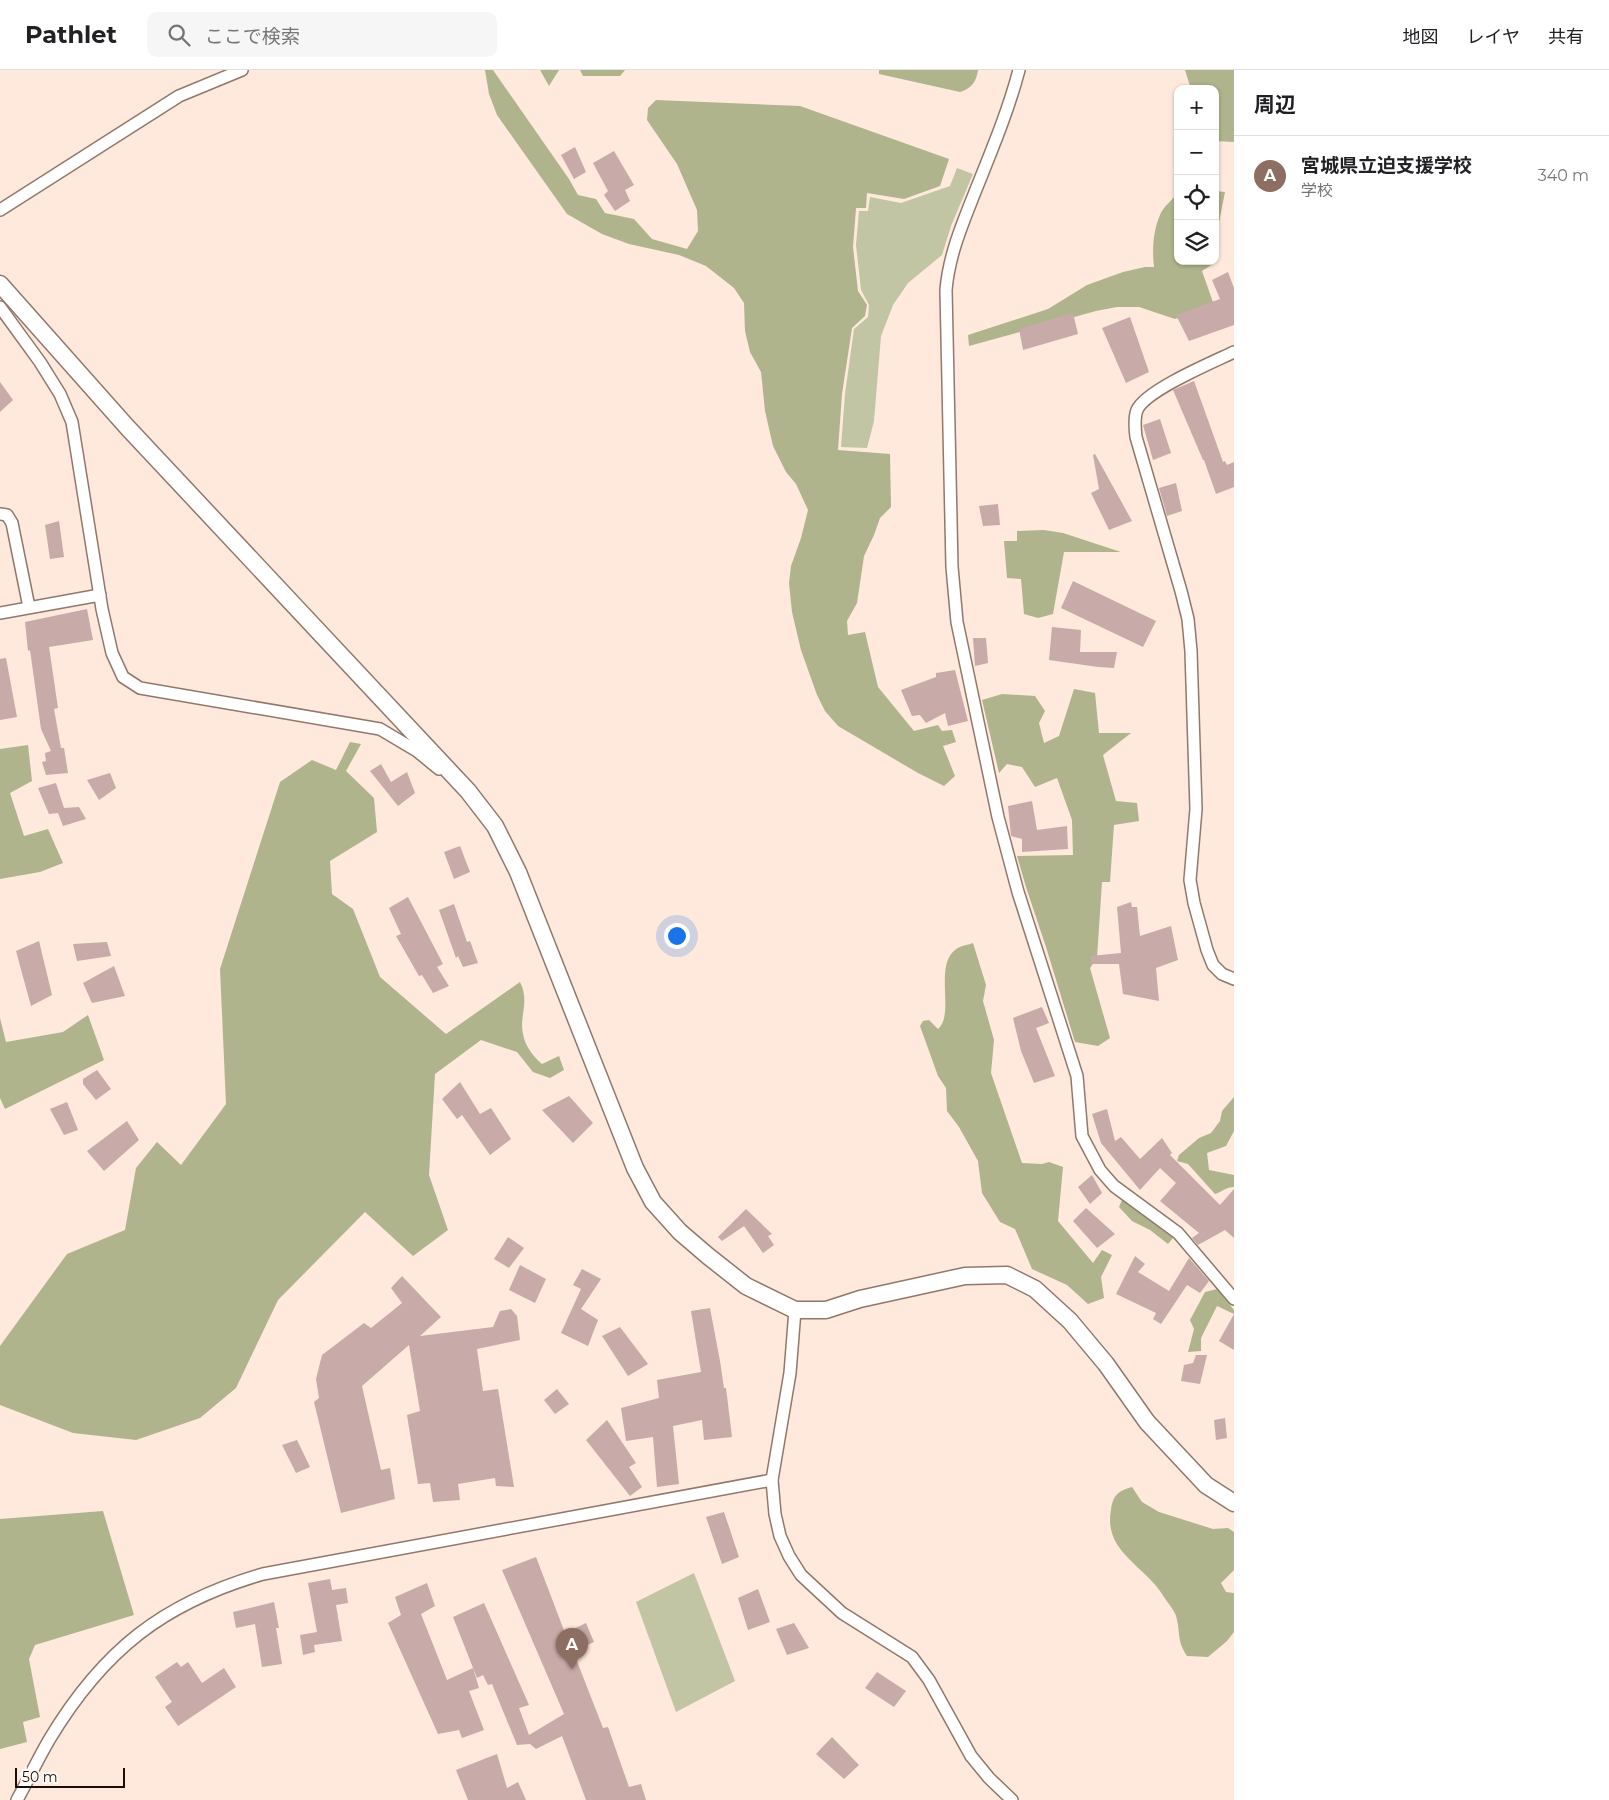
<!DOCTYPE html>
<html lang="ja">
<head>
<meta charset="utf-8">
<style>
	:root { --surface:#fff; --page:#f6f6f6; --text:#202124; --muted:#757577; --line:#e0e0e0; --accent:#0f766e }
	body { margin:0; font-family:Montserrat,"Noto Sans JP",sans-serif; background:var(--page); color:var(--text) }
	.controls { position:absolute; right:15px; top:15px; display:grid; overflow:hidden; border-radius:10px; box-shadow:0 1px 4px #0004 }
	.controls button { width:45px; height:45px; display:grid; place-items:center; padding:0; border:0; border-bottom:1px solid var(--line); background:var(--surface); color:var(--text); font:25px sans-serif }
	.scale { position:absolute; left:15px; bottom:12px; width:110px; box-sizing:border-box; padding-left:5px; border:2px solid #170e09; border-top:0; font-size:14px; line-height:18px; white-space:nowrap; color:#170e09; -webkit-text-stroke:4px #fff9f6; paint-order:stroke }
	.you { position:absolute; left:676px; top:865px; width:18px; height:18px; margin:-12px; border:4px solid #fff; border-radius:50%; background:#1a73e8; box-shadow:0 0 0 8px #1a73e833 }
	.badge { display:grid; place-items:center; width:32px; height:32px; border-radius:50%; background:var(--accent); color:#fff; font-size:16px; font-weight:700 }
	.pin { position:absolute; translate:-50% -41px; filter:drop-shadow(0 1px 2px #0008) }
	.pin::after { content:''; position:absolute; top:26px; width:18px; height:15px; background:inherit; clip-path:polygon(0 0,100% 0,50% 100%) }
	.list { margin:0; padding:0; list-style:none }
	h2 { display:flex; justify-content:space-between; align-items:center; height:65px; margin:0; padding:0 20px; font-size:21px }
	h2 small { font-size:16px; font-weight:400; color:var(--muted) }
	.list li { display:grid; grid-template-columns:32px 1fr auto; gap:15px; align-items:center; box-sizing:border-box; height:80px; padding:0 20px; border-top:1px solid var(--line) }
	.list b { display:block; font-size:19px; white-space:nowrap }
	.list p { margin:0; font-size:16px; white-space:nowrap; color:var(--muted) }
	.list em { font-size:16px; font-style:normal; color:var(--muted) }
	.icon { flex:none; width:28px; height:28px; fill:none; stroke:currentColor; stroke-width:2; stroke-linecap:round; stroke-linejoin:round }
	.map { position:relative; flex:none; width:1234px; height:1730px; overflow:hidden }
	header { display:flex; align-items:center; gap:30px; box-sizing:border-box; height:70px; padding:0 25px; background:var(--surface); border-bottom:1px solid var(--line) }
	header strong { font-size:24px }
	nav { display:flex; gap:28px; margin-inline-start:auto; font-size:18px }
	.search { width:350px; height:45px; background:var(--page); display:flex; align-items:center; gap:12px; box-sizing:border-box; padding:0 18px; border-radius:10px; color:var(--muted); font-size:19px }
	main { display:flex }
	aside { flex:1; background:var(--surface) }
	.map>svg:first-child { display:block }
</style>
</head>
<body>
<header>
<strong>Pathlet</strong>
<div class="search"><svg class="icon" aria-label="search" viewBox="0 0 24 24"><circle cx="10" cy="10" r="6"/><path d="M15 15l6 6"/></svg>ここで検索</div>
<nav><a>地図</a><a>レイヤ</a><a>共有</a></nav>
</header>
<main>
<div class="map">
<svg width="1234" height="1730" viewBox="0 0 1234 1730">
	<rect width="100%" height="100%" fill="#fee9dc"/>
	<!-- green -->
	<g fill="#c1c5a3">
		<polygon points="957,98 973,104 951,156 942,185 908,213 893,235 881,266 874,351 867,378 841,377 845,324 854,259 868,247 869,235 861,220 856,175 859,141 868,141 870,127 901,133 950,116"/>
		<polygon points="694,1503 735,1611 676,1642 636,1532"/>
	</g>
	<!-- forest -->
	<g fill="#afb48c">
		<polygon points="485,0 493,0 569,109 578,125 596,129 605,143 634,149 652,169 687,179 698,161 697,140 677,94 647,50 648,38 656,30 800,36 949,89 940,116 904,129 867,123 866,138 856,138 853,177 858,221 867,235 865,246 852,258 842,324 838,380 890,384 891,437 880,448 874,465 864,486 857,533 847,551 848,565 865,562 878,617 914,661 938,655 942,661 952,660 956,672 943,676 955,706 944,716 918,703 838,656 825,641 817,625 801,580 792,542 789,513 791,496 801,468 808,440 796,414 786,402 773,376 765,341 761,302 750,282 745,261 744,233 734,218 706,196 679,185 629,174 602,164 567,144 497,45 489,24"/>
		<polygon points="540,0 559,0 549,16"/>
		<polygon points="580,0 625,0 620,6 583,6"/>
		<path d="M 879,0 L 978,0 C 976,12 972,18 960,22 L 879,4 Z"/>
		<polygon points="1185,0 1234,0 1234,72 1215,71 1215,19 1191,19"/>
		<polygon points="1215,121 1225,122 1215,172"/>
		<path d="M 1178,123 L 1178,191 L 1213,191 L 1213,194 L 1202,201 L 1214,235 L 1175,249 L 1139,237 L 1117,237 L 1096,241 L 969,276 L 968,265 L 1048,239 L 1087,215 L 1123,202 L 1145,197 L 1154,197 C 1152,180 1153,161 1160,145 C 1163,137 1172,130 1178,123 Z"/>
		<polygon points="1044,460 1063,463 1121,482 1064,482 1053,544 1038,548 1024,544 1021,509 1007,508 1004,471 1017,471 1017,461"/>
		<polygon points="1074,619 1095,623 1099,663 1131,663 1103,685 1116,731 1137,733 1139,751 1114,755 1110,812 1102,812 1097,888 1090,898 1110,968 1098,976 1075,972 1046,877 1026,817 1017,786 1073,785 1072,750 1057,708 1035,717 1022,697 1007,694 999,703 982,630 1002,624 1035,626 1045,641 1039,653 1044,673 1059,666"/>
		<path d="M 350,672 L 361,674 L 346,701 L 374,728 L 377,762 L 330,791 L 332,824 L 353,839 L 380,907 L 446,964 L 520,912 C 530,932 519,945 523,964 C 525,976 533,986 542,994 L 559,986 L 564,1000 L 550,1008 L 533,1002 L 517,982 L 481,970 L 435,1004 L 429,1105 L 448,1160 L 413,1186 L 365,1142 L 278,1230 L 236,1318 L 200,1348 L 136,1370 L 73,1363 L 0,1335 L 0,1276 L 67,1184 L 125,1160 L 136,1098 L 157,1072 L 181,1095 L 226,1034 L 220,899 L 280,712 L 312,690 L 336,700 Z"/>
		<polygon points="28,675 32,711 10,723 24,766 48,759 63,793 40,802 0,809 0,679"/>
		<path d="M 973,873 L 986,915 L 983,931 L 994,970 L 991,1003 L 1022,1093 L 1042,1094 L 1049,1092 L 1063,1097 L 1058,1151 L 1093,1193 L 1102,1180 L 1112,1185 L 1101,1207 L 1104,1228 L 1088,1234 L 1067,1215 L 1032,1199 L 1015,1159 L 1000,1152 L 982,1123 L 978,1091 L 959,1057 L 947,1041 L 946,1018 L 938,1006 L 920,956 L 923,951 L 929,950 L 938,959 C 955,945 934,896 955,880 C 959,876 968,875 973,873 Z"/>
		<polygon points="88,945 104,990 5,1039 0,1028 0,948 6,972 63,962"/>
		<path d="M 1234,1027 L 1234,1061 L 1226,1076 L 1207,1083 L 1209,1100 L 1234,1105 L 1234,1117 C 1226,1117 1222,1122 1215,1124 L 1188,1094 L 1177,1091 L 1179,1085 L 1199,1068 L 1211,1063 L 1220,1051 L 1222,1041 Z"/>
		<polygon points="1122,1130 1173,1168 1168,1174 1150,1160 1132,1151 1119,1137"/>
		<polygon points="1217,1219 1234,1240 1234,1244 1217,1236 1201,1268 1201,1281 1188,1282 1194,1259 1190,1250 1205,1222"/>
		<path d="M 1132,1417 L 1142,1432 L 1159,1442 L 1213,1459 L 1228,1458 L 1234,1462 L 1234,1500 L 1221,1513 L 1226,1522 L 1234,1523 L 1234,1562 L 1227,1571 L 1208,1587 L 1187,1586 C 1176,1569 1181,1563 1176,1546 C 1174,1540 1168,1533 1164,1527 C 1146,1496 1103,1482 1111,1440 C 1113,1425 1118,1421 1132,1417 Z"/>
		<polygon points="103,1441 134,1545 35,1575 29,1589 40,1647 23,1652 27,1672 0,1679 0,1449"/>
	</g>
	<!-- building -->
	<g fill="#c8aaa8">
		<polygon points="575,77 586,102 574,109 561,85"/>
		<polygon points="614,81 634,115 625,120 630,131 615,141 604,125 608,121 593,93"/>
		<polygon points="1228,202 1234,218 1234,255 1189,271 1176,245 1220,229 1212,210"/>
		<polygon points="1073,243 1078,264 1023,280 1019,259"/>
		<polygon points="1130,247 1149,302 1126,313 1102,258"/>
		<polygon points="1194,311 1223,392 1225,391 1227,395 1234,392 1234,417 1216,424 1204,390 1203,390 1173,320"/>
		<polygon points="0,312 13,330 0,342"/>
		<polygon points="1160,349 1171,383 1153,390 1143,355"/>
		<polygon points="1095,384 1132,451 1109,460 1091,423 1099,419 1093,385"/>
		<polygon points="1176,413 1182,441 1167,446 1159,418"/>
		<polygon points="998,434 1000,455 983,456 979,436"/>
		<polygon points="59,451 64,487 50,489 45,455"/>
		<polygon points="1073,511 1156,551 1143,577 1061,538"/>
		<polygon points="87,539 93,570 49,577 58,638 54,639 61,678 64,678 68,703 46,705 42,692 46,691 45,683 51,681 41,659 30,580 28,581 25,552"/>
		<polygon points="1052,557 1081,560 1080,582 1117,582 1114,598 1098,597 1049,590"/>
		<polygon points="973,568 986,568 988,593 975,596"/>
		<polygon points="6,588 17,647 0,650 0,589"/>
		<polygon points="955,600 968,651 948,656 945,643 926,653 920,645 912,646 901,620 936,607 936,603"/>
		<polygon points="381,694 391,712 407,702 415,723 398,736 370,701"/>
		<polygon points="110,703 116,718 99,730 87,710"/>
		<polygon points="56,713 64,738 79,737 86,749 63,756 58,743 49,744 38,718"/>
		<polygon points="1032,731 1037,760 1067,756 1068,779 1022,782 1022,769 1011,766 1008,736"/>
		<polygon points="460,776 470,802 454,809 444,782"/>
		<polygon points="408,827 443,894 437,897 449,916 433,923 422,905 419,906 396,866 401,864 389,838"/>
		<polygon points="1131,832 1132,837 1137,837 1140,866 1171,856 1178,890 1156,898 1159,931 1123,924 1119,894 1091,894 1091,886 1121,883 1117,837"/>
		<polygon points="454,834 467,872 470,871 478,893 463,897 458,886 456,888 439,840"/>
		<polygon points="39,871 52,925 31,936 16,881"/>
		<polygon points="107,872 111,886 77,891 73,874"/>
		<polygon points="114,896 125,926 92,933 83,913"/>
		<polygon points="1042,937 1049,953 1036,958 1055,1006 1034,1013 1021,981 1013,948"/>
		<polygon points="97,1000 111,1019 96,1030 83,1014 83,1009"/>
		<polygon points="460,1012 480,1044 491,1038 511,1069 490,1085 462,1045 457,1049 442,1029"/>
		<polygon points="569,1026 593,1053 573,1073 542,1040"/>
		<polygon points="67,1032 78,1060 64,1065 50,1039"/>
		<polygon points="1107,1039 1115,1071 1121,1067 1140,1089 1162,1068 1172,1083 1170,1085 1220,1135 1234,1119 1234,1168 1225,1160 1198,1175 1192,1168 1199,1163 1160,1131 1176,1113 1160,1098 1140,1120 1101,1073 1092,1044"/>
		<polygon points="127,1051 139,1070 104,1101 87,1081"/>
		<polygon points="1092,1105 1102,1123 1090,1134 1078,1117"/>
		<polygon points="1086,1138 1115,1164 1097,1178 1073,1151"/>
		<polygon points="746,1139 772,1164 768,1166 774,1175 763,1183 744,1156 722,1171 718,1167"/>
		<polygon points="508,1167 524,1178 509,1198 494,1189"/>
		<polygon points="1135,1186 1145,1194 1138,1202 1169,1221 1189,1188 1209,1211 1200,1223 1187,1215 1161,1254 1153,1249 1156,1243 1116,1224"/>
		<polygon points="520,1195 546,1209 535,1233 509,1220"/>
		<polygon points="582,1199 601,1209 581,1239 598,1250 588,1276 561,1263 581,1219 573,1215"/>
		<polygon points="402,1206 441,1247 420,1266 493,1257 500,1241 511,1239 517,1246 520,1270 477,1279 483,1321 498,1319 514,1417 496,1416 495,1408 458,1414 460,1430 433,1432 430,1413 418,1414 407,1345 420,1341 409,1275 362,1316 381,1400 390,1398 395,1429 341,1443 314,1332 319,1328 316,1309 322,1285 364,1253 371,1258 402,1233 391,1218"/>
		<polygon points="710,1238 720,1291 724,1318 726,1318 732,1367 704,1370 702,1350 673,1356 679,1414 657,1417 653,1367 626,1371 621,1338 659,1328 657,1310 701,1302 691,1241"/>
		<polygon points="1234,1244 1234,1280 1219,1271"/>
		<polygon points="620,1257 648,1294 628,1306 602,1266"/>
		<polygon points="1196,1285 1207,1285 1200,1314 1181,1311 1184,1295 1193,1293"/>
		<polygon points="557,1319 569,1334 555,1344 544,1330"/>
		<polygon points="1225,1348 1227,1368 1216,1370 1214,1350"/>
		<polygon points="607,1350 636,1393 629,1397 642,1417 630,1426 586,1370"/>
		<polygon points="297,1370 310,1397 296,1403 282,1375"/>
		<polygon points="724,1442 739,1487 722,1494 706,1447"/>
		<polygon points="536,1487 565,1563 586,1553 594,1572 573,1581 603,1658 608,1657 629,1717 641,1714 646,1730 586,1730 562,1666 536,1679 530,1674 517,1675 492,1614 488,1615 483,1605 477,1608 453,1547 484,1533 529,1635 519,1638 529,1665 564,1644 502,1500"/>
		<polygon points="330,1509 332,1520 346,1518 348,1533 336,1535 342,1571 314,1575 315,1582 303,1585 300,1565 317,1562 308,1513"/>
		<polygon points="427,1513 435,1536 421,1544 447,1610 473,1598 479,1618 469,1621 484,1660 462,1668 459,1660 438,1664 388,1553 401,1545 395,1527"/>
		<polygon points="758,1519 770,1552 748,1560 738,1528"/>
		<polygon points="274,1532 279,1558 276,1558 282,1594 262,1597 255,1554 236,1558 233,1542"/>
		<polygon points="794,1553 809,1578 787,1585 776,1559"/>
		<polygon points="177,1592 181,1597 188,1592 202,1613 224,1598 236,1617 178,1656 165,1637 172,1632 155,1607"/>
		<polygon points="877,1602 906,1621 894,1637 865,1618"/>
		<polygon points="832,1667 859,1695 844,1709 816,1684"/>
		<polygon points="497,1684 507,1718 518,1712 526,1730 468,1730 456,1700"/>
	</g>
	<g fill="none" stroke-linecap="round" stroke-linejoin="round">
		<defs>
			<g id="street">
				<path d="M 1019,0 C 1008,42 991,82 975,122 C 962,155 949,185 946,220 L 952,497 L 957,552 L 998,747 L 1018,822 L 1077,1006 L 1082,1066 L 1100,1100 L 1114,1116 L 1178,1163 L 1234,1229"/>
				<polyline points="0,140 179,26 242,0"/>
				<polyline points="0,237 40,292 60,324 72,352 102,539 112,583 123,607 140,618 380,659 417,681 439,699"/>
				<path d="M 1234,282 C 1213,292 1146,320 1137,340 C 1134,348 1135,359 1136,367 L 1181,521 L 1188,549 L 1191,581 L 1196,739 L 1190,810 L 1194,833 L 1207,880 L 1213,895 L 1222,904 L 1234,909"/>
				<polyline points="0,444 7,445 12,453 29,537"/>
				<polyline points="0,543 100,525"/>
				<polyline points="795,1240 790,1303 772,1410 775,1444 780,1466 789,1486 801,1505 842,1543 912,1587 929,1610 971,1686 989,1708 1012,1730"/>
				<path d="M 17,1730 C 28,1710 38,1689 49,1670 C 103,1580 163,1533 263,1504 L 772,1410"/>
			</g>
			<polyline id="secondary" points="0,214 127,357 468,721 495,756 518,802 635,1098 653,1132 680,1162 708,1186 746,1216 795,1240 826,1240 860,1229 965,1206 1007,1205 1035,1219 1070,1251 1106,1294 1147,1352 1206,1415 1234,1433"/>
		</defs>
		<!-- street casing -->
		<use href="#street" stroke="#90786b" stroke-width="14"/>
		<!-- secondary casing -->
		<use href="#secondary" stroke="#90786b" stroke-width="19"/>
		<!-- street -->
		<use href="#street" stroke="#fff" stroke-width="11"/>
		<!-- secondary -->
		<use href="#secondary" stroke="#fff" stroke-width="16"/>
	</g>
</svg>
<div class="controls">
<button>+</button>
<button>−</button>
<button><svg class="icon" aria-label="locate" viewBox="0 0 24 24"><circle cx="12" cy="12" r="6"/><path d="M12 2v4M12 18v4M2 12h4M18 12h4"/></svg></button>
<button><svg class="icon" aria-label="layers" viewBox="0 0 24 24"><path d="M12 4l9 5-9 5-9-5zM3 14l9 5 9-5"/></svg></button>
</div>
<div class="scale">50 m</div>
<div class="you"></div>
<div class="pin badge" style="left:572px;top:1599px;background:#8d6e63">A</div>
</div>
<aside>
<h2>周辺<small></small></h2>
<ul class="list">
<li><span class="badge" style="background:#8d6e63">A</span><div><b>宮城県立迫支援学校</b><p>学校</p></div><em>340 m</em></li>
</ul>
</aside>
</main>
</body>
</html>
